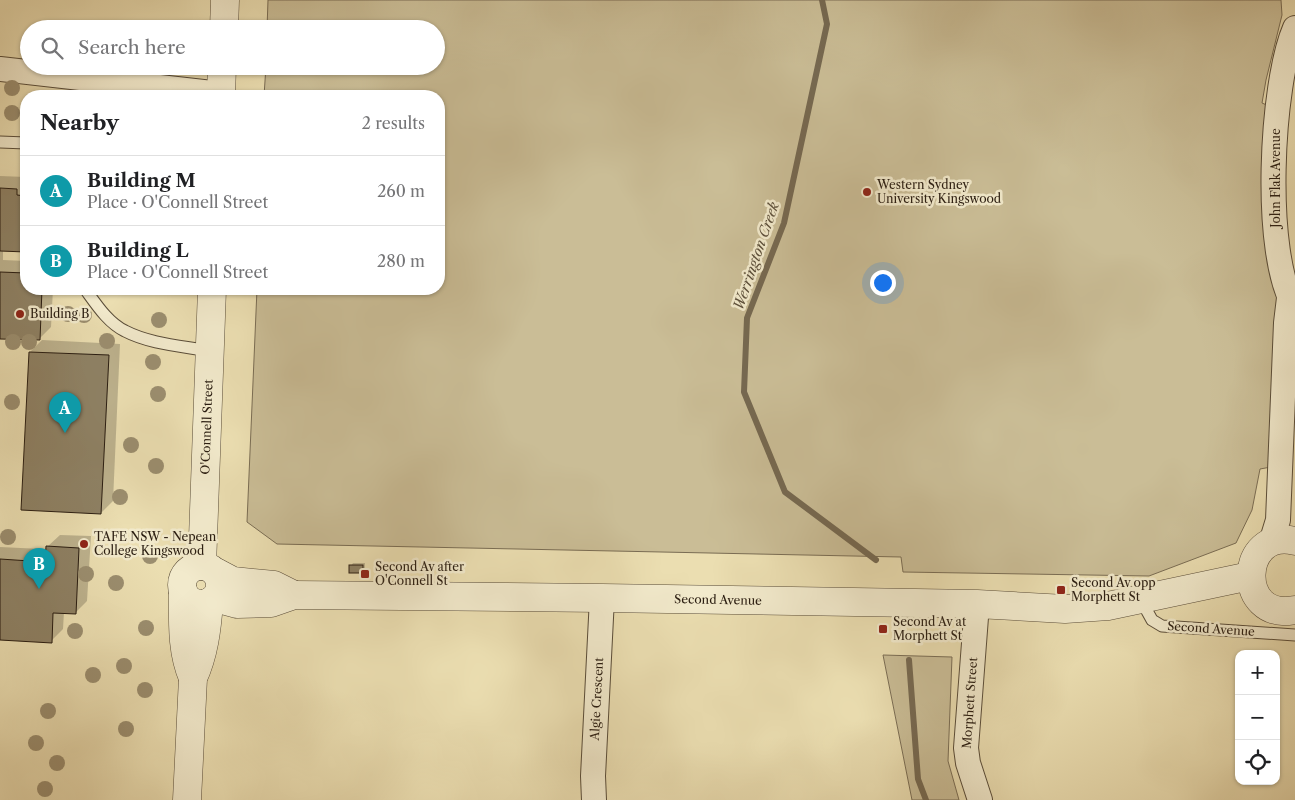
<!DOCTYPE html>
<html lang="en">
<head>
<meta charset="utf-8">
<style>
	:root { --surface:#fff; --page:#f2f2f2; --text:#202124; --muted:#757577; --line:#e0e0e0; --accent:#8f2418 }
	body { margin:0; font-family:"Libre Caslon Text",serif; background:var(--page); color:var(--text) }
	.controls { position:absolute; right:15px; bottom:15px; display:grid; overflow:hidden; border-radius:10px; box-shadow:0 1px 4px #0004 }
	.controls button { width:45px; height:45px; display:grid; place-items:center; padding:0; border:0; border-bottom:1px solid var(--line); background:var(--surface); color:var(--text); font:25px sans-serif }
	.you { position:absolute; left:882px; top:282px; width:18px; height:18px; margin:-12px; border:4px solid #fff; border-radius:50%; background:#1a73e8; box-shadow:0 0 0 8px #1a73e833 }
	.badge { display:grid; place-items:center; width:32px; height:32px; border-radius:50%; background:var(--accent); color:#fff; font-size:16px; font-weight:700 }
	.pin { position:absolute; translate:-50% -41px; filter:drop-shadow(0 1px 2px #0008) }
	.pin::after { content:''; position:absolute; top:26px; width:18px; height:15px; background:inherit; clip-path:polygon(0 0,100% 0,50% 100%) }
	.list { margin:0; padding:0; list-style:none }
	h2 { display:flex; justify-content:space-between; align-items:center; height:65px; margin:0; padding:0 20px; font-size:21px }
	h2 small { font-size:16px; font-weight:400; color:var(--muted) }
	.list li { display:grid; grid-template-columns:32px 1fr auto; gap:15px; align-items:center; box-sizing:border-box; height:70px; padding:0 20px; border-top:1px solid var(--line) }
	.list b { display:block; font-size:19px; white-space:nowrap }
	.list p { margin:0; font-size:16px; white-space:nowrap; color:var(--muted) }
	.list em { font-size:16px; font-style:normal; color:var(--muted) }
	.icon { flex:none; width:28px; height:28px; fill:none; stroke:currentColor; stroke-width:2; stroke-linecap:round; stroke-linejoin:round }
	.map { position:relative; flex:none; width:1295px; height:800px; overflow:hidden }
	.search { position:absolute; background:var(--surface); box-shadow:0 1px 4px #0004; left:20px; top:20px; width:425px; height:55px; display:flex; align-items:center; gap:12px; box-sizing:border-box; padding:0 18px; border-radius:28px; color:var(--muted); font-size:19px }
	.panel { position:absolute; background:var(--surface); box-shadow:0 1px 4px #0004; left:20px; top:90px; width:425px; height:205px; border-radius:20px }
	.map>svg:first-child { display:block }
</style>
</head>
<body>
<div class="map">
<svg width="1295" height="800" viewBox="0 0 1295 800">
	<rect width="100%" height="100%" fill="#ebdeb1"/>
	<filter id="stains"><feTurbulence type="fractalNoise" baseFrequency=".004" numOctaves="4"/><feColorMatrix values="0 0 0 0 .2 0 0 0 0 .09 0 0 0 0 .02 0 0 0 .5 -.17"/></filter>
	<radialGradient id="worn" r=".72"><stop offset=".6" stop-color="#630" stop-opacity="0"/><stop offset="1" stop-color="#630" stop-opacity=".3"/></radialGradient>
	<!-- green -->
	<g fill="#cabd96" stroke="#7a6d54">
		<polygon points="268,0 1281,0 1282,15 1266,80 1262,103 1269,106 1266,246 1277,297 1271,467 1260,469 1252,510 1236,543 1149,576 903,572 901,557 277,544 247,522 257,289 439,289 439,96 264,96 266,66 436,66 436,29 267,29"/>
		<polygon points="883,655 952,657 948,761 959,800 912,800"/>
	</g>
	<!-- shadow -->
	<g fill="#0003">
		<polygon points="0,176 26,177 26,251 3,250 3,260 26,261 26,289 53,289 51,327 39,339 0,337"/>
		<polygon points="42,340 120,344 113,501 101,513 30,352"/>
		<polygon points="60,535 91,536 87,601 75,613 64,612 63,629 51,641 0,639 0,547 42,549 41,552 47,552 47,547"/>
		<polygon points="353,563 365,563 365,569 363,572 351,566"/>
	</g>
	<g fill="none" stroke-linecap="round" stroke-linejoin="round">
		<!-- stream -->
		<g stroke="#766951" stroke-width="6">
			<polyline points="822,0 827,24 784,223 747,318 744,392 785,492 876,560"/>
			<polyline points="909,660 918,779 926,800"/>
		</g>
	</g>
	<!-- building -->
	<g fill="#8e8164" stroke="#2a1d11">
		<polygon points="0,188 17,189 17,195 26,196 26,252 0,251"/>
		<polygon points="0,272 26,273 26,289 42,289 40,340 0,339"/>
		<polygon points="29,352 109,355 101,514 21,510"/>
		<polygon points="46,546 79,548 76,614 53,613 52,643 0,640 0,559 30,561 30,563 45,564"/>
		<rect x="349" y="565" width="14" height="8"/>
	</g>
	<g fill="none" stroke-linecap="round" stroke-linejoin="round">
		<defs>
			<g id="service">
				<polyline points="0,142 26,143"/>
				<path d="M 85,289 C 96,304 108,323 125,331 C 150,344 182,346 209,351"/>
				<polyline points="1141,600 1152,620 1162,626 1295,635"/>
			</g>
			<g id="minor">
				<path d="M 1295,28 C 1271,83 1262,256 1295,307"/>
				<polyline points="0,69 221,94"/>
				<polyline points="1271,543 1278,520 1286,323 1289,298"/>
				<polyline points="977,604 966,748 968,763 980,800"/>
				<polyline points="594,800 593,776 602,598"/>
			</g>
			<g id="tertiary">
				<polyline points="224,29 225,0"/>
				<polyline points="221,96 222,66"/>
				<path d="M 1295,541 C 1239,527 1235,622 1295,610"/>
				<circle cx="201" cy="585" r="19"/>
				<polyline points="202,566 212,289"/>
				<polyline points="216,572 233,581 274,585 294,595"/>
				<path d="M 183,591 C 183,620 181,651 193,678"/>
				<polyline points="215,598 237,604 271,603 294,595 602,598 977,604 1065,609 1108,606 1250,576"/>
				<path d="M 187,800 L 193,678 C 204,654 207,629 209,602"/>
			</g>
		</defs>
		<!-- service casing -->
		<use href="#service" stroke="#5a4d39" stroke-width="13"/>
		<!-- minor casing -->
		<use href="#minor" stroke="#5a4d39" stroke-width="26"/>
		<!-- tertiary casing -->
		<use href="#tertiary" stroke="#5a4d39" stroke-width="29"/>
		<!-- service -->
		<use href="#service" stroke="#f2eacc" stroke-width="11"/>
		<!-- minor -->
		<use href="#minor" stroke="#f2eacc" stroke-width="24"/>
		<!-- tertiary -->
		<use href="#tertiary" stroke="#f2eacc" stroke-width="28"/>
	</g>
	<!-- trees -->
	<g fill="#9b8e6f">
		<circle cx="12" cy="88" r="8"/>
		<circle cx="12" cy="113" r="8"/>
		<circle cx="68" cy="314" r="8"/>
		<circle cx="84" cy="315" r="8"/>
		<circle cx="159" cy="320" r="8"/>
		<circle cx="107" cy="341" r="8"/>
		<circle cx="13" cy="342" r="8"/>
		<circle cx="29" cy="342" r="8"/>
		<circle cx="153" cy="362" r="8"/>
		<circle cx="158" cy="394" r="8"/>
		<circle cx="12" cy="402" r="8"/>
		<circle cx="131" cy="445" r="8"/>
		<circle cx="156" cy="466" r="8"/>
		<circle cx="120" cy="497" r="8"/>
		<circle cx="8" cy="537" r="8"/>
		<circle cx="150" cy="556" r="8"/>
		<circle cx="86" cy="574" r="8"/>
		<circle cx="116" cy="583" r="8"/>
		<circle cx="146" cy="628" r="8"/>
		<circle cx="75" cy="631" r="8"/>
		<circle cx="124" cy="666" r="8"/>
		<circle cx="93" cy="675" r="8"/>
		<circle cx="145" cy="690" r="8"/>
		<circle cx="48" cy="711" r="8"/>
		<circle cx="126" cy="729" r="8"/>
		<circle cx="36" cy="743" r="8"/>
		<circle cx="57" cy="763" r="8"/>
		<circle cx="45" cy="789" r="8"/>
	</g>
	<!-- markers -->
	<g fill="#8f2418" stroke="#f2eacc" stroke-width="2">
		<circle cx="867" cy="192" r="5"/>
		<circle cx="20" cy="314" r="5"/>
		<circle cx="84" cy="544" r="5"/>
		<rect x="360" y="569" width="10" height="10" rx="2.5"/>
		<rect x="1056" y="585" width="10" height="10" rx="2.5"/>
		<rect x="878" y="624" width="10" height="10" rx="2.5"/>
	</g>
	<g text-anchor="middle" stroke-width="5" stroke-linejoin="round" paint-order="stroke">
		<!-- street labels -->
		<g font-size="12" fill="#2a1d11" stroke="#f2eacc">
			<text transform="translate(1276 178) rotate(-90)" y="4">John Flak Avenue</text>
			<text transform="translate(207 427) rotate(-88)" y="4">O'Connell Street</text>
			<text transform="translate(718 600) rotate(1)" y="4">Second Avenue</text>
			<text transform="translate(1211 629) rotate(4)" y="4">Second Avenue</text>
			<text transform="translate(597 699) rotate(-87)" y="4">Algie Crescent</text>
			<text transform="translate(970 703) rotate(-86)" y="4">Morphett Street</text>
		</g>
		<!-- poi labels -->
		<g font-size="12" fill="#2a1d11" stroke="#f2eacc" text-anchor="start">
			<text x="877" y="189">Western Sydney<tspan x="877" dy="14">University Kingswood</tspan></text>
			<text x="30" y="318">Building B</text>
			<text x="94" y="541">TAFE NSW - Nepean<tspan x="94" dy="14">College Kingswood</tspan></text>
			<text x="375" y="571">Second Av after<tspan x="375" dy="14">O'Connell St</tspan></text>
			<text x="1071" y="587">Second Av opp<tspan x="1071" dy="14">Morphett St</tspan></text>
			<text x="893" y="626">Second Av at<tspan x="893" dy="14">Morphett St</tspan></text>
		</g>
		<!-- water labels -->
		<g font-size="14" font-style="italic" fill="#5d503b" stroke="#f2eacc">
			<text transform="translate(756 256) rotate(-71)" y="5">Werrington Creek</text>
		</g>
	</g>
	<rect width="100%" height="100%" filter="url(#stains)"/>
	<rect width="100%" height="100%" fill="url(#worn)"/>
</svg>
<div class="controls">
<button>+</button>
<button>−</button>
<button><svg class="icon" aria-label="locate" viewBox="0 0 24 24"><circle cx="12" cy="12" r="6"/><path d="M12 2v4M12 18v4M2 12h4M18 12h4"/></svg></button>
</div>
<div class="you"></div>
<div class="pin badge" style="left:65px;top:433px;background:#0f9aa8">A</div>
<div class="pin badge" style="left:39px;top:589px;background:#0f9aa8">B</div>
<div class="search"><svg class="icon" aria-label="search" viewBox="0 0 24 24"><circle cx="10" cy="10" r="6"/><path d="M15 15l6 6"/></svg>Search here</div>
<section class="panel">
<h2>Nearby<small>2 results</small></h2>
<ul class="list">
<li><span class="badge" style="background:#0f9aa8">A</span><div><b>Building M</b><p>Place · O'Connell Street</p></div><em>260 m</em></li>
<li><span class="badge" style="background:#0f9aa8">B</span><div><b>Building L</b><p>Place · O'Connell Street</p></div><em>280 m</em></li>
</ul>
</section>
</div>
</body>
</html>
